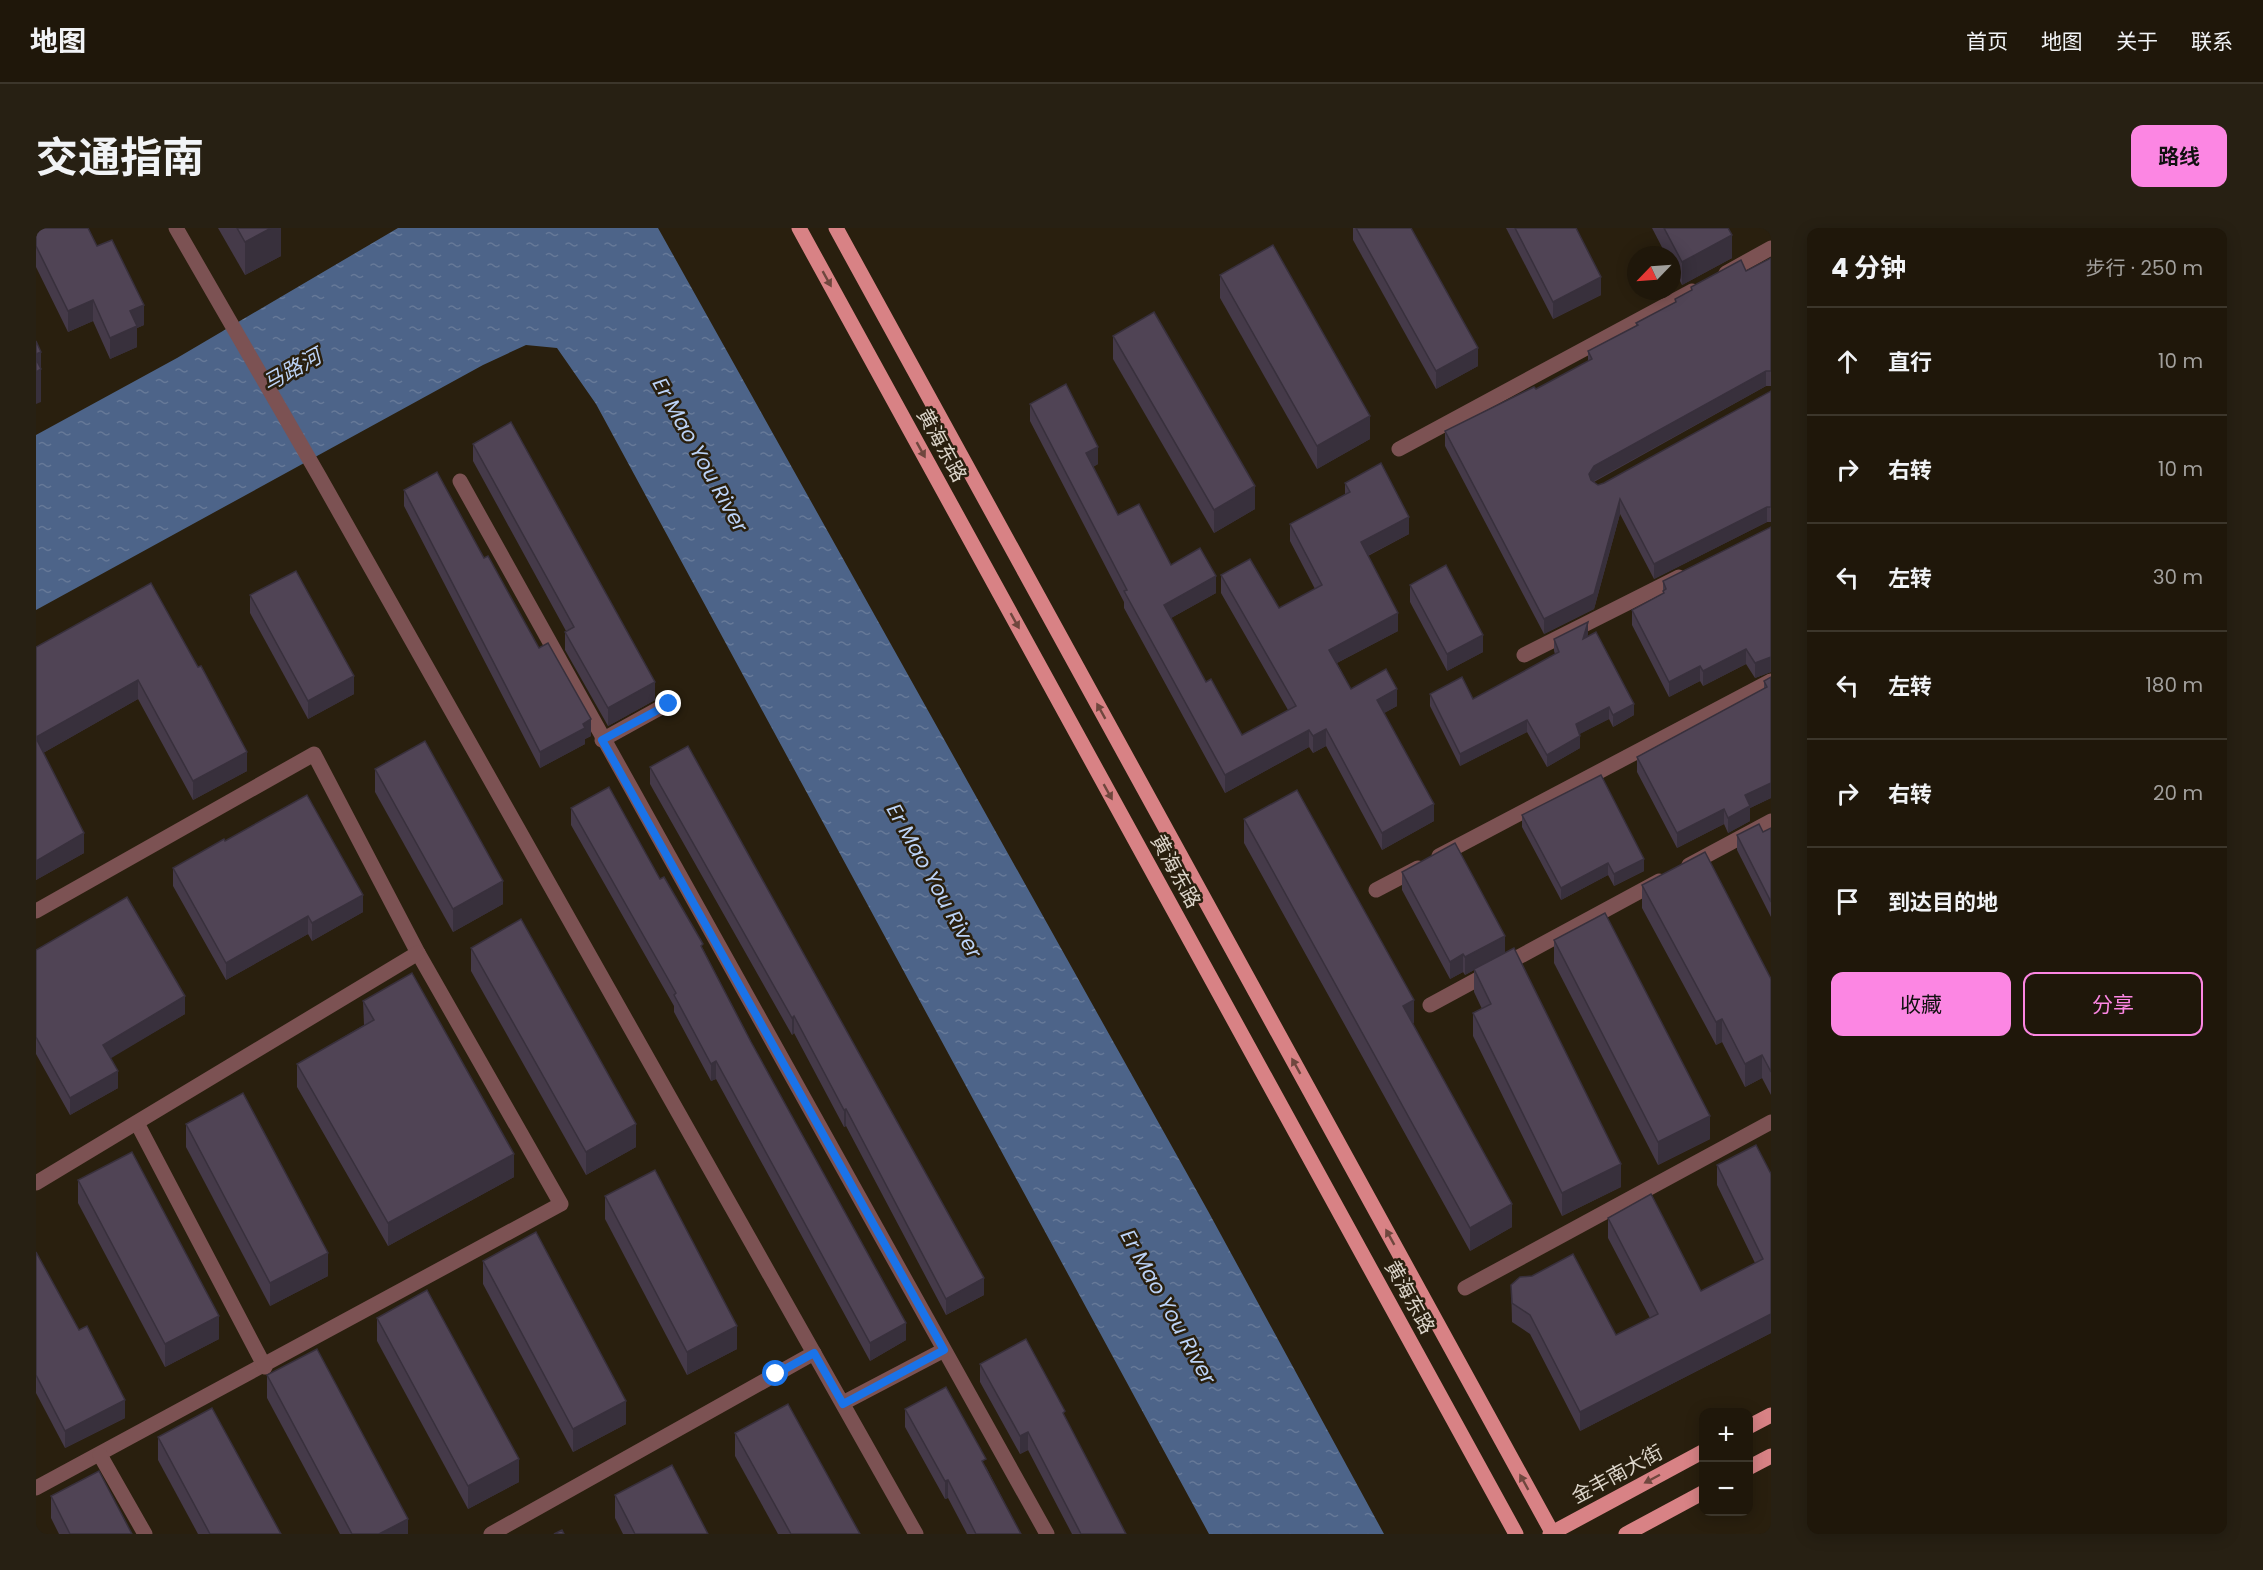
<!DOCTYPE html>
<html lang="zh">
<head>
<meta charset="utf-8">
<style>
	:root { --surface:#1f170a; --page:#272013; --text:#f1f3f6; --muted:#a19f9c; --line:#3c362b; --accent:#fc86e3 }
	body { margin:0; font-family:Poppins,"Noto Sans SC",sans-serif; background:var(--page); color:var(--text) }
	.controls { position:absolute; right:18px; bottom:18px; display:grid; overflow:hidden; border-radius:12px; box-shadow:0 3px 15px #0003 }
	.controls button { width:54px; height:54px; display:grid; place-items:center; padding:0; border:0; border-bottom:2px solid var(--line); background:var(--surface); color:var(--text); font:30px sans-serif }
	.compass { position:absolute; left:1591px; top:18px; width:54px; height:54px; border-radius:50%; background:var(--surface); box-shadow:0 3px 15px #0003; rotate:245deg }
	.stop { position:absolute; width:18px; height:18px; margin:-14px; border:4px solid #1a73e8; border-radius:50%; background:#fff }
	.stop.end { background:#1a73e8; border-color:#fff; box-shadow:0 2px 6px #0008 }
	.list { margin:0; padding:0; list-style:none }
	h2 { display:flex; justify-content:space-between; align-items:center; height:78px; margin:0; padding:0 24px; font-size:26px }
	h2 small { font-size:20px; font-weight:400; color:var(--muted) }
	.list li { display:grid; grid-template-columns:39px 1fr auto; gap:18px; align-items:center; box-sizing:border-box; height:108px; padding:0 24px; border-top:2px solid var(--line) }
	.list b { display:block; font-size:22px; white-space:nowrap }
	.list em { font-size:20px; font-style:normal; color:var(--muted) }
	.actions { display:flex; gap:12px; padding:18px 24px }
	.actions a { flex:1; padding:14px 0; border:2px solid var(--accent); border-radius:12px; text-align:center; font-size:21px; color:var(--accent) }
	.actions .main { background:var(--accent); color:#111 }
	.icon { flex:none; width:33px; height:33px; fill:none; stroke:currentColor; stroke-width:2; stroke-linecap:round; stroke-linejoin:round }
	.map { position:relative; flex:none; width:1735px; height:1306px; overflow:hidden; border-radius:12px }
	header { display:flex; align-items:center; gap:36px; box-sizing:border-box; height:84px; padding:0 30px; background:var(--surface); border-bottom:2px solid var(--line) }
	header strong { font-size:28px }
	nav { display:flex; gap:33px; margin-inline-start:auto; font-size:21px }
	.intro { display:flex; align-items:center; justify-content:space-between; box-sizing:border-box; height:144px; padding:0 36px }
	h1 { margin:0; font-size:42px }
	.button { padding:15px 27px; border-radius:12px; background:var(--accent); color:#111; font-size:21px; font-weight:700 }
	main { display:flex; gap:36px; padding:0 36px }
	aside { flex:1; background:var(--surface); border-radius:12px; box-shadow:0 3px 15px #0003 }
	.map>svg:first-child { display:block }
</style>
</head>
<body>
<header>
<strong>地图</strong>
<nav><a>首页</a><a>地图</a><a>关于</a><a>联系</a></nav>
</header>
<div class="intro"><h1>交通指南</h1><a class="button">路线</a></div>
<main>
<div class="map">
<svg width="1735" height="1306" viewBox="0 0 1735 1306">
	<defs>
		<pattern id="water-ripples" width="26" height="14" patternUnits="userSpaceOnUse" patternTransform="scale(1.5)"><rect width="26" height="14" fill="#4d6489"/><path d="M2 4q2-2 4 0t4 0M15 11q2-2 4 0t4 0" fill="none" stroke="#667998"/></pattern>
	</defs>
	<rect width="100%" height="100%" fill="#291f0e"/>
	<!-- water -->
	<polygon fill="url(#water-ripples)" points="362,0 622,0 1172,983 1348,1306 1173,1306 560,176 521,120 490,117 447,137 0,382 0,207 141,130"/>
	<g fill="none" stroke-linecap="round" stroke-linejoin="round">
		<!-- minor -->
		<g stroke="#7c5253" stroke-width="15">
			<polyline points="140,0 283,248 880,1306"/>
			<polyline points="1690,45 1735,20"/>
			<polyline points="1363,221 1656,63"/>
			<polyline points="424,253 1011,1306"/>
			<polyline points="1488,427 1643,349"/>
			<polyline points="566,512 633,475"/>
			<polyline points="1403,628 1735,453"/>
			<polyline points="1653,637 1735,593"/>
			<polyline points="1340,662 1382,640"/>
			<polyline points="0,683 278,526 382,725 525,976 0,1260"/>
			<polyline points="1394,777 1623,653"/>
			<polyline points="101,895 229,1139"/>
			<polyline points="0,955 382,725"/>
			<polyline points="1429,1060 1735,894"/>
			<polyline points="807,1175 908,1122"/>
			<polyline points="64,1227 109,1306"/>
			<polyline points="455,1306 778,1125"/>
		</g>
		<!-- major -->
		<g stroke="#d88285" stroke-width="15">
			<polyline points="763,0 1480,1306"/>
			<polyline points="800,0 1517,1306"/>
			<polyline points="1712,1199 1735,1187"/>
			<polyline points="1712,1240 1735,1228"/>
			<polyline points="1514,1306 1668,1223"/>
			<polyline points="1590,1306 1668,1264"/>
		</g>
	</g>
	<!-- wall -->
	<g fill="#453a49">
		<polygon points="0,0 61,18 108,97 101,100 101,119 74,131 57,93 32,104 0,39"/>
		<polygon points="182,0 245,0 245,28 209,47"/>
		<polygon points="1317,0 1375,0 1442,138 1400,161 1317,12"/>
		<polygon points="1470,0 1540,0 1565,67 1517,91"/>
		<polygon points="1616,0 1693,0 1696,30 1646,57 1636,38 1636,27 1630,27"/>
		<polygon points="1735,30 1735,158 1730,158 1558,254 1562,257 1568,255 1735,163 1735,294 1731,294 1618,351 1584,286 1558,381 1508,406 1409,218 1409,203 1500,161 1552,133 1552,123 1600,98 1600,95 1639,75 1639,71 1655,63 1655,59 1710,43"/>
		<polygon points="1184,47 1334,211 1281,241 1184,70"/>
		<polygon points="1077,108 1219,281 1178,305 1077,131"/>
		<polygon points="994,176 1062,236 1057,239 1082,287 1135,337 1180,365 1135,390 1170,454 1206,507 1252,482 1185,365 1185,347 1243,380 1279,361 1254,313 1254,296 1309,267 1309,255 1373,306 1332,328 1362,403 1301,435 1315,461 1361,478 1348,485 1398,593 1346,622 1290,518 1277,525 1273,519 1189,565 1088,380 1088,374 994,193"/>
		<polygon points="437,216 619,472 572,498 529,422 529,404 530,403 437,233"/>
		<polygon points="368,262 448,330 503,420 555,508 549,511 549,516 504,540 368,278"/>
		<polygon points="1735,299 1735,444 1719,450 1710,436 1667,458 1664,453 1633,469 1596,397 1596,382 1627,366 1627,353"/>
		<polygon points="115,355 211,543 157,572 102,471 7,525 48,625 0,652 0,419"/>
		<polygon points="1374,357 1447,424 1411,443 1374,374"/>
		<polygon points="214,367 318,466 272,491 214,385"/>
		<polygon points="1552,406 1551,409 1598,487 1577,499 1573,491 1543,506 1544,520 1511,539 1491,504 1424,538 1394,478 1394,466 1437,471 1519,426 1518,423 1518,411"/>
		<polygon points="1735,449 1735,570 1714,580 1714,593 1692,605 1688,596 1641,620 1601,544 1601,529 1728,461 1728,453"/>
		<polygon points="614,539 948,1067 910,1087 810,898 808,899 758,805 756,807 614,556"/>
		<polygon points="339,541 467,676 417,704 339,564"/>
		<polygon points="535,580 624,651 667,721 870,1112 834,1133 680,851 675,853 638,784 638,778 535,597"/>
		<polygon points="1486,587 1608,643 1578,658 1572,647 1525,672 1486,599"/>
		<polygon points="1208,591 1378,795 1376,795 1476,999 1434,1023 1208,615"/>
		<polygon points="1735,600 1735,689 1701,622 1701,607 1727,604"/>
		<polygon points="189,613 327,684 276,713 272,706 190,752 137,658 137,640"/>
		<polygon points="1366,644 1469,725 1585,959 1526,988 1437,808 1437,785 1446,781 1438,764 1438,742 1429,747 1427,744 1414,751 1366,662"/>
		<polygon points="1606,657 1735,751 1735,867 1726,850 1709,859 1686,814 1680,817 1606,680"/>
		<polygon points="1518,712 1674,911 1622,937 1518,735"/>
		<polygon points="435,720 600,919 550,947 435,743"/>
		<polygon points="0,722 149,786 74,830 82,860 34,887 0,826"/>
		<polygon points="327,773 478,949 352,1018 261,859 261,836 328,797"/>
		<polygon points="150,896 292,1048 234,1078 150,919"/>
		<polygon points="1720,917 1735,1105 1544,1203 1494,1106 1476,1094 1475,1057 1580,1107 1614,1090 1572,1010 1572,990 1665,1063 1719,1035 1681,957 1681,937"/>
		<polygon points="42,952 183,1111 129,1139 42,975"/>
		<polygon points="569,968 701,1121 651,1147 569,991"/>
		<polygon points="0,1024 89,1190 29,1220 0,1165"/>
		<polygon points="447,1033 590,1196 537,1224 447,1056"/>
		<polygon points="341,1090 483,1254 432,1281 341,1113"/>
		<polygon points="944,1136 1029,1190 1090,1306 1036,1306 992,1222 984,1226 944,1154"/>
		<polygon points="231,1147 372,1306 304,1306 231,1170"/>
		<polygon points="869,1181 950,1239 985,1306 931,1306 912,1270 909,1271 869,1199"/>
		<polygon points="699,1205 824,1306 742,1306 699,1228"/>
		<polygon points="122,1209 245,1306 162,1306 122,1232"/>
		<polygon points="579,1267 672,1306 587,1306 579,1290"/>
		<polygon points="15,1268 96,1306 23,1306 15,1290"/>
	</g>
	<!-- shaded-wall -->
	<g fill="#38303c">
		<polygon points="235,0 245,0 245,28 209,47 209,14"/>
		<polygon points="1696,7 1696,30 1646,57 1646,34"/>
		<polygon points="1565,49 1565,67 1517,91 1517,74"/>
		<polygon points="57,72 57,93 32,104 32,83"/>
		<polygon points="108,77 108,97 101,100 101,119 74,131 74,110 94,83"/>
		<polygon points="1442,120 1442,138 1400,161 1400,143"/>
		<polygon points="5,124 5,174 0,176 0,126"/>
		<polygon points="1730,143 1730,158 1558,253 1553,261 1553,246 1558,238"/>
		<polygon points="1334,188 1334,211 1281,241 1281,218"/>
		<polygon points="1062,219 1062,236 1050,242 1050,225"/>
		<polygon points="1219,258 1219,281 1178,305 1178,282"/>
		<polygon points="1584,271 1584,286 1558,381 1508,406 1508,391"/>
		<polygon points="1731,279 1731,294 1618,351 1618,336"/>
		<polygon points="1373,289 1373,306 1325,331 1325,314"/>
		<polygon points="1180,348 1180,365 1128,394 1128,377"/>
		<polygon points="1362,385 1362,403 1293,439 1293,422"/>
		<polygon points="1552,394 1552,406 1547,423 1547,411"/>
		<polygon points="1447,407 1447,424 1411,443 1411,426"/>
		<polygon points="1710,421 1710,436 1667,458 1667,443"/>
		<polygon points="1735,429 1735,444 1719,450 1719,435"/>
		<polygon points="1664,438 1664,453 1633,469 1633,454"/>
		<polygon points="318,448 318,466 272,491 272,473"/>
		<polygon points="102,452 102,471 0,529 0,509"/>
		<polygon points="619,454 619,472 572,498 572,480"/>
		<polygon points="1361,461 1361,478 1341,489 1341,472"/>
		<polygon points="1598,476 1598,487 1577,499 1577,487"/>
		<polygon points="1573,479 1573,491 1540,508 1540,496"/>
		<polygon points="555,491 555,508 549,511 549,516 504,540 504,524"/>
		<polygon points="1491,492 1491,504 1424,538 1424,526"/>
		<polygon points="1290,501 1290,518 1277,525 1277,508"/>
		<polygon points="1273,502 1273,519 1189,565 1189,547"/>
		<polygon points="1544,508 1544,520 1511,539 1511,527"/>
		<polygon points="211,524 211,543 157,572 157,553"/>
		<polygon points="1735,555 1735,570 1714,580 1714,593 1692,605 1692,590 1709,567"/>
		<polygon points="1398,576 1398,593 1346,622 1346,605"/>
		<polygon points="1688,581 1688,596 1641,620 1641,605"/>
		<polygon points="48,605 48,625 0,652 0,633"/>
		<polygon points="1608,631 1608,643 1578,658 1578,646"/>
		<polygon points="1572,635 1572,647 1525,672 1525,660"/>
		<polygon points="467,653 467,676 417,704 417,681"/>
		<polygon points="327,667 327,684 276,713 276,695"/>
		<polygon points="272,688 272,706 190,752 190,735"/>
		<polygon points="1469,708 1469,725 1429,747 1429,729"/>
		<polygon points="1427,726 1427,744 1414,751 1414,734"/>
		<polygon points="149,768 149,786 67,835 67,817"/>
		<polygon points="1378,772 1378,795 1367,801 1367,778"/>
		<polygon points="758,788 758,805 756,807 756,790"/>
		<polygon points="1686,791 1686,814 1680,817 1680,794"/>
		<polygon points="1726,827 1726,850 1709,859 1709,836"/>
		<polygon points="680,833 680,851 675,853 675,836"/>
		<polygon points="82,843 82,860 34,887 34,870"/>
		<polygon points="810,881 810,898 808,899 808,882"/>
		<polygon points="1674,888 1674,911 1622,937 1622,914"/>
		<polygon points="600,896 600,919 550,947 550,924"/>
		<polygon points="478,926 478,949 352,1018 352,995"/>
		<polygon points="1585,936 1585,959 1526,988 1526,965"/>
		<polygon points="1476,976 1476,999 1434,1023 1434,1000"/>
		<polygon points="292,1025 292,1048 234,1078 234,1055"/>
		<polygon points="948,1050 948,1067 910,1087 910,1071"/>
		<polygon points="1735,1086 1735,1105 1544,1203 1544,1184"/>
		<polygon points="183,1088 183,1111 129,1139 129,1116"/>
		<polygon points="870,1095 870,1112 834,1133 834,1115"/>
		<polygon points="701,1098 701,1121 651,1147 651,1124"/>
		<polygon points="89,1172 89,1190 29,1220 29,1203"/>
		<polygon points="590,1173 590,1196 537,1224 537,1201"/>
		<polygon points="992,1204 992,1222 984,1226 984,1208"/>
		<polygon points="483,1231 483,1254 432,1281 432,1258"/>
		<polygon points="912,1252 912,1270 909,1271 909,1253"/>
		<polygon points="372,1291 372,1306 343,1306"/>
	</g>
	<!-- building -->
	<g fill="#504455" stroke="#38303c" stroke-width="1.5">
		<polygon points="0,0 52,0 61,18 76,12 108,77 94,83 101,98 74,110 57,72 32,83 0,18"/>
		<polygon points="201,0 235,0 209,14"/>
		<polygon points="1320,0 1375,0 1442,120 1400,143"/>
		<polygon points="1479,0 1540,0 1565,49 1517,74"/>
		<polygon points="1628,0 1692,0 1696,7 1646,34"/>
		<polygon points="1237,17 1334,188 1281,218 1184,47"/>
		<polygon points="1735,30 1735,143 1730,143 1558,238 1553,246 1555,252 1562,257 1568,255 1735,163 1735,279 1731,279 1618,336 1584,271 1558,366 1508,391 1409,203 1498,159 1500,161 1556,131 1552,123 1602,97 1600,95 1640,74 1639,71 1656,62 1655,59 1705,32 1710,43"/>
		<polygon points="1118,84 1219,258 1178,282 1077,108"/>
		<polygon points="0,113 5,124 0,126"/>
		<polygon points="0,131 5,141 0,144"/>
		<polygon points="1030,156 1062,219 1050,225 1082,287 1103,276 1135,337 1164,320 1180,348 1128,377 1170,454 1175,451 1206,507 1260,478 1185,347 1214,331 1243,380 1286,357 1254,296 1314,264 1309,255 1345,235 1373,289 1325,314 1362,385 1293,422 1315,461 1350,441 1361,461 1341,472 1398,576 1346,605 1290,501 1277,508 1273,502 1189,547 1088,363 1091,362 994,176"/>
		<polygon points="475,194 619,454 572,480 529,404 538,399 437,216"/>
		<polygon points="401,244 448,330 452,328 503,420 512,415 555,491 547,496 549,500 504,524 368,262"/>
		<polygon points="1735,299 1735,429 1719,435 1710,421 1667,443 1664,438 1633,454 1596,382 1628,365 1627,363 1630,361 1627,353"/>
		<polygon points="1410,337 1447,407 1411,426 1374,357"/>
		<polygon points="260,343 318,448 272,473 214,367"/>
		<polygon points="115,355 162,439 165,438 211,524 157,553 102,452 0,509 0,419"/>
		<polygon points="1552,394 1547,411 1560,404 1598,476 1577,487 1573,479 1540,496 1544,508 1511,527 1491,492 1424,526 1394,466 1426,449 1437,471 1523,424 1518,411"/>
		<polygon points="1735,449 1735,555 1709,567 1714,578 1692,590 1688,581 1641,605 1601,529 1731,459 1728,453"/>
		<polygon points="0,510 48,605 0,633"/>
		<polygon points="389,513 467,653 417,681 339,541"/>
		<polygon points="652,518 948,1050 910,1071 810,881 808,882 758,788 756,790 614,539"/>
		<polygon points="1565,547 1608,631 1578,646 1572,635 1525,660 1486,587"/>
		<polygon points="573,559 624,651 628,649 667,716 665,718 715,814 870,1095 834,1115 680,833 675,836 638,767 640,765 535,580"/>
		<polygon points="1261,562 1378,772 1367,778 1476,976 1434,1000 1208,591"/>
		<polygon points="271,567 327,667 276,695 272,688 190,735 137,640 188,611 189,613"/>
		<polygon points="1723,596 1727,604 1735,600 1735,674 1701,607"/>
		<polygon points="1419,615 1469,708 1429,729 1427,726 1414,734 1366,644"/>
		<polygon points="1669,624 1735,751 1735,844 1726,827 1709,836 1686,791 1680,794 1606,657"/>
		<polygon points="91,669 149,768 67,817 82,843 34,870 0,809 0,722"/>
		<polygon points="1569,685 1674,888 1622,914 1518,712"/>
		<polygon points="485,691 600,896 550,924 435,720"/>
		<polygon points="1478,720 1585,936 1526,965 1437,785 1455,776 1438,741"/>
		<polygon points="376,745 478,926 352,995 261,836 338,792 327,773"/>
		<polygon points="207,865 292,1025 234,1055 150,896"/>
		<polygon points="1720,917 1735,946 1735,1086 1544,1184 1494,1087 1476,1075 1475,1057 1484,1049 1496,1048 1537,1026 1580,1107 1622,1086 1572,990 1615,966 1665,1063 1727,1031 1681,937"/>
		<polygon points="96,924 183,1088 129,1116 42,952"/>
		<polygon points="619,942 701,1098 651,1124 569,968"/>
		<polygon points="500,1004 590,1173 537,1201 447,1033"/>
		<polygon points="0,1024 43,1102 51,1098 89,1172 29,1203 0,1147"/>
		<polygon points="391,1062 483,1231 432,1258 341,1090"/>
		<polygon points="990,1111 1029,1183 1027,1185 1090,1306 1045,1306 992,1204 984,1208 944,1136"/>
		<polygon points="281,1121 372,1291 343,1306 316,1306 231,1147"/>
		<polygon points="910,1159 950,1231 946,1233 985,1306 940,1306 912,1252 909,1253 869,1181"/>
		<polygon points="752,1176 824,1306 755,1306 699,1205"/>
		<polygon points="176,1180 245,1306 174,1306 122,1209"/>
		<polygon points="636,1237 672,1306 599,1306 579,1267"/>
		<polygon points="63,1243 96,1306 34,1306 15,1268"/>
		<polygon points="526,1302 528,1306 518,1306"/>
	</g>
	<!-- one-way arrows -->
	<defs><path id="oneway-solid" d="M-6-.8H1V-3.2L6.5 0L1 3.2V.8H-6Z" transform="scale(1.5)"/></defs>
	<g fill="#6f473e">
		<use href="#oneway-solid" transform="translate(791 51) rotate(61)"/>
		<use href="#oneway-solid" transform="translate(885 222) rotate(61)"/>
		<use href="#oneway-solid" transform="translate(979 393) rotate(61)"/>
		<use href="#oneway-solid" transform="translate(1065 483) rotate(-119)"/>
		<use href="#oneway-solid" transform="translate(1072 564) rotate(61)"/>
		<use href="#oneway-solid" transform="translate(1260 838) rotate(-119)"/>
		<use href="#oneway-solid" transform="translate(1354 1009) rotate(-119)"/>
		<use href="#oneway-solid" transform="translate(1616 1251) rotate(152)"/>
		<use href="#oneway-solid" transform="translate(1488 1254) rotate(-119)"/>
	</g>
	<g fill="none" stroke-linecap="round" stroke-linejoin="round">
		<!-- route -->
		<polyline stroke="#1a73e8" stroke-width="8" points="633,476 566,512 908,1122 807,1176 778,1125 740,1146"/>
	</g>
	<g text-anchor="middle" stroke-width="5" stroke-linejoin="round" paint-order="stroke">
		<!-- street labels -->
		<g font-size="20" fill="#dcd5ca" stroke="#291f0e">
			<text transform="translate(906 217) rotate(61)" y="7">黄海东路</text>
			<text transform="translate(1140 643) rotate(61)" y="7">黄海东路</text>
			<text transform="translate(1374 1069) rotate(61)" y="7">黄海东路</text>
			<text transform="translate(1581 1246) rotate(-28)" y="7">金丰南大街</text>
		</g>
		<!-- water labels -->
		<g font-size="21" font-style="italic" fill="#bcd3f7" stroke="#291f0e">
			<text transform="translate(256 142) rotate(-29)" y="7">马路河</text>
			<text transform="translate(664 227) rotate(61)" y="7">Er Mao You River</text>
			<text transform="translate(898 653) rotate(61)" y="7">Er Mao You River</text>
			<text transform="translate(1132 1079) rotate(61)" y="7">Er Mao You River</text>
		</g>
	</g>
</svg>
<div class="controls">
<button>+</button>
<button>−</button>
</div>
<svg class="compass" viewBox="-18 -18 36 36"><path d="M0-13l5 13h-10z" fill="#e53935"/><path d="M0 13l5-13h-10z" fill="#a19f9c"/></svg>
<div class="stop" style="left:740px;top:1146px"></div>
<div class="stop end" style="left:633px;top:476px"></div>
</div>
<aside>
<h2>4 分钟<small>步行 · 250 m</small></h2>
<ul class="list">
<li><svg class="icon" aria-label="ahead" viewBox="0 0 24 24"><path d="M12 20V5M6 11l6-6 6 6"/></svg><div><b>直行</b></div><em>10 m</em></li>
<li><svg class="icon" aria-label="right" viewBox="0 0 24 24"><path d="M7 20v-9h11M14 6l5 5-5 5"/></svg><div><b>右转</b></div><em>10 m</em></li>
<li><svg class="icon" aria-label="left" viewBox="0 0 24 24"><path d="M17 20v-9H6M10 6l-5 5 5 5"/></svg><div><b>左转</b></div><em>30 m</em></li>
<li><svg class="icon" aria-label="left" viewBox="0 0 24 24"><path d="M17 20v-9H6M10 6l-5 5 5 5"/></svg><div><b>左转</b></div><em>180 m</em></li>
<li><svg class="icon" aria-label="right" viewBox="0 0 24 24"><path d="M7 20v-9h11M14 6l5 5-5 5"/></svg><div><b>右转</b></div><em>20 m</em></li>
<li><svg class="icon" aria-label="arrive" viewBox="0 0 24 24"><path d="M6 21V4h12l-3 4 3 4H6"/></svg><div><b>到达目的地</b></div></li>
</ul>
<div class="actions"><a class="main">收藏</a><a>分享</a></div>
</aside>
</main>
</body>
</html>
